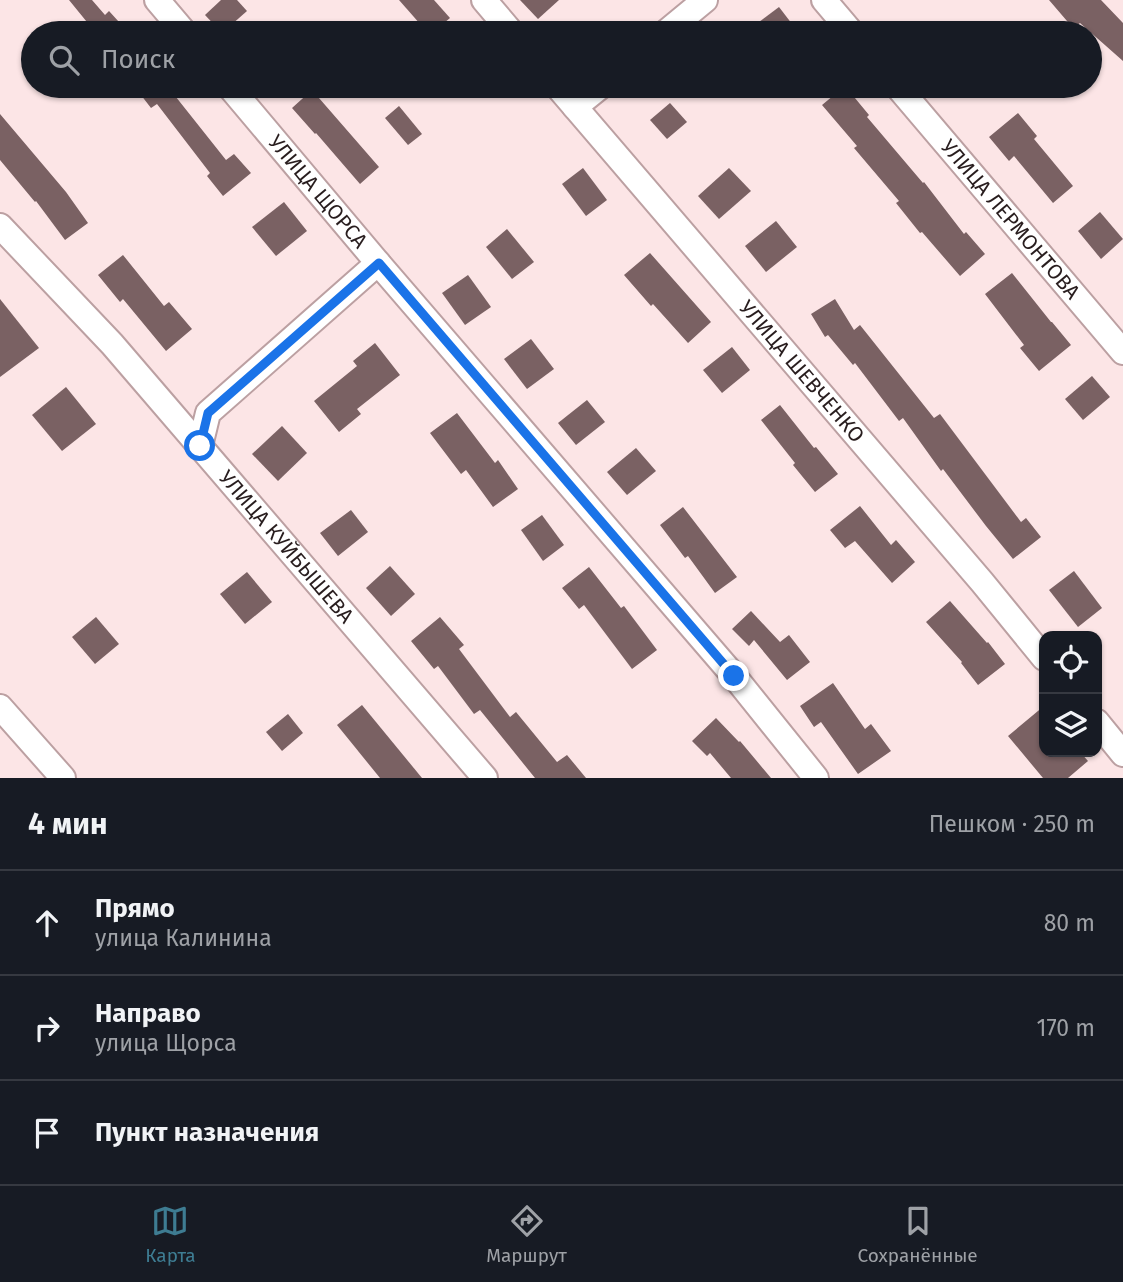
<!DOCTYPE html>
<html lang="ru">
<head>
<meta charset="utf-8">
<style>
	:root { --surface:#171b24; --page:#20242c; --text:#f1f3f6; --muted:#9ea1a6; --line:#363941; --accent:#3e7c92 }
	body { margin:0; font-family:"Fira Sans",sans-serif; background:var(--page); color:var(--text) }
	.controls { position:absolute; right:21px; bottom:21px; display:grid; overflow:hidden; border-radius:14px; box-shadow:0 2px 5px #0004 }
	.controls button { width:63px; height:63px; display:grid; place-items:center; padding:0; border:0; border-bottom:2px solid var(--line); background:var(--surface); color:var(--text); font:35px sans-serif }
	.stop { position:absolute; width:21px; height:21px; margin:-16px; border:5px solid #1a73e8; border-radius:50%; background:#fff }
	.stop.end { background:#1a73e8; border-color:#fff; box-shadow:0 2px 7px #0008 }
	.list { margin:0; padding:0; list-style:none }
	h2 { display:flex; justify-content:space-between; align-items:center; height:91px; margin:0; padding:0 28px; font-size:30px }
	h2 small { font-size:23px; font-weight:400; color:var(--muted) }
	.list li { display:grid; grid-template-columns:46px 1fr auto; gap:21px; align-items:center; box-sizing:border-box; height:105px; padding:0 28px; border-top:2px solid var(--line) }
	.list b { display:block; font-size:26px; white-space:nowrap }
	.list p { margin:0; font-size:23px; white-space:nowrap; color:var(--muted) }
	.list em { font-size:23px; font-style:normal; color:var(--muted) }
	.icon { flex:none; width:38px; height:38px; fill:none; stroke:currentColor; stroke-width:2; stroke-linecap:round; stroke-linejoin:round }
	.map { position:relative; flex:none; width:1123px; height:778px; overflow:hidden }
	.search { position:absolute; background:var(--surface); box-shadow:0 2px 5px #0004; left:21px; right:21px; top:21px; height:77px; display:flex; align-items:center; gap:18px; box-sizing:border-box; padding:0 24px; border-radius:38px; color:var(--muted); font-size:26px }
	.sheet { height:406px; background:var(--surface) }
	nav { display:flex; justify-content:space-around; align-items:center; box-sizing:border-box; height:98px; border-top:2px solid var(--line); background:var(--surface); font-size:19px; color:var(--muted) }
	nav a { display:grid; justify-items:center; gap:4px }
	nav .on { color:var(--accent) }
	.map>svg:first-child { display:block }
</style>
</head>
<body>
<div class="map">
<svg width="1123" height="778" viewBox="0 0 1123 778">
	<rect width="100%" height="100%" fill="#fce5e6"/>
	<!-- building -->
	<g fill="#7a6163">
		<polygon points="69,0 92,0 105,15 109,11 129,33 85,33 91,27"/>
		<polygon points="221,0 237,0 247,11 222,33 205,15"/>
		<polygon points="399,0 434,0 450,18 432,33 428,33"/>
		<polygon points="520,0 559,0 538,19"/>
		<polygon points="1049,0 1101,0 1123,23 1123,61 1080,23 1073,28"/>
		<polygon points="779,7 799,33 767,33 759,22"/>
		<polygon points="134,86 179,86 172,92 226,160 234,154 251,173 223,196 207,176 210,173 157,104 151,108"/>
		<polygon points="845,86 869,115 867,117 923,183 924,182 964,234 966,232 985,254 960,276 922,232 920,233 896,203 899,201 854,148 857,146 822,105"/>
		<polygon points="312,90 379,167 360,184 316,133 315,134 292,108"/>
		<polygon points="670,103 687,122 667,139 650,120"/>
		<polygon points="399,106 422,134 408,145 385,118"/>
		<polygon points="1018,113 1037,136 1034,139 1073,186 1053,203 1014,156 1009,161 989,137"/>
		<polygon points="0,114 66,192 88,223 65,240 36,201 35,202 0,160"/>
		<polygon points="583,168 607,200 586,216 562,184"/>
		<polygon points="729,168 751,191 719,219 698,196"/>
		<polygon points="284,202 307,231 276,256 252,227"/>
		<polygon points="1100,212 1123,239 1101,259 1078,231"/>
		<polygon points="776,221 797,247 766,272 745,246"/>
		<polygon points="507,229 534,262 512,279 486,247"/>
		<polygon points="650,253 711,322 688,343 653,304 651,306 624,275"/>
		<polygon points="123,255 164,306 169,302 192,329 166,351 123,299 120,302 98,275"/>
		<polygon points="1012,273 1051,322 1052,322 1071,345 1039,371 1020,348 1024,345 985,294"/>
		<polygon points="468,275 491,307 465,325 442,293"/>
		<polygon points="0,299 39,348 0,377"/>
		<polygon points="835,299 854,330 860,325 934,418 940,414 1021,522 1026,518 1041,537 1013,559 986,526 943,469 941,471 903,418 899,421 855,363 853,365 828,335 825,337 811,314"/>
		<polygon points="531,339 554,369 527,389 504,359"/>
		<polygon points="375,343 400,375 357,409 361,414 339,432 314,401 357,366 353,361"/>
		<polygon points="732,347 750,370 722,393 703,370"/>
		<polygon points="1092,376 1110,397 1083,420 1065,399"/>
		<polygon points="66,387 96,424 62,451 32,415"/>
		<polygon points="587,400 605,422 576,445 558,423"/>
		<polygon points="780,405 814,448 816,447 838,474 815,492 793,465 795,463 761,420"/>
		<polygon points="457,413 495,463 498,460 518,489 493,507 466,470 461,474 430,433"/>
		<polygon points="282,426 307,453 278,481 252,454"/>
		<polygon points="636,448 656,471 627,495 607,472"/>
		<polygon points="860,506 891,545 896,540 915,562 892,583 855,541 845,548 830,530"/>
		<polygon points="683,507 737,577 715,593 688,556 685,558 660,525"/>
		<polygon points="351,510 368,532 338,556 320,533"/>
		<polygon points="542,515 564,545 543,561 521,530"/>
		<polygon points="390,566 415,594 391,616 366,588"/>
		<polygon points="589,567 621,608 624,606 657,650 632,669 584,605 579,609 562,588"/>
		<polygon points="1074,571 1102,608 1078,627 1049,590"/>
		<polygon points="247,572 272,602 245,624 220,594"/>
		<polygon points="950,601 987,643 988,642 1005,664 978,685 961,663 962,662 926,622"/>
		<polygon points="751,611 780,642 789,635 810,662 787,680 754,640 749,646 732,629"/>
		<polygon points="96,617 119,644 95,664 72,637"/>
		<polygon points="440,617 464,645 459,649 510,717 516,712 557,762 567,755 586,778 535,778 480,710 474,714 438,666 434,669 411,641"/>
		<polygon points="833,683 865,729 871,724 891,751 858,774 821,722 814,727 800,706"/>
		<polygon points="362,705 422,778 380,778 337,725"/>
		<polygon points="1044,706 1044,752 1080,752 1088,761 1068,778 1043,778 1008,736"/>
		<polygon points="288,714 303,733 282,751 266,732"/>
		<polygon points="716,718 739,742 740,741 771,778 731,778 710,753 707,756 692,741"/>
	</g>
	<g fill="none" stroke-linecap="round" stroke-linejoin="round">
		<defs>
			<g id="minor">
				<polyline points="157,0 185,33"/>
				<polyline points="484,0 512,33"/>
				<polyline points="824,0 852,33"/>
				<polyline points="665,33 705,0"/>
				<path id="s1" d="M 229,86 L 378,263 L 734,676 L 816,778"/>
				<path id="s2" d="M 557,86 L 982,582 L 1044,658"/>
				<path id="s3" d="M 897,86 L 1123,352"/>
				<polyline points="575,107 601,86"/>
				<path id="s4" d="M 0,226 L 112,344 L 485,778"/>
				<polyline points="200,446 208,413 378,263"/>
				<polyline points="0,707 63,778"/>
				<polyline points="1097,722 1123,754"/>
			</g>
		</defs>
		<!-- minor casing -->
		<use href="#minor" stroke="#bca0a2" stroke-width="28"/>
		<!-- minor -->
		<use href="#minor" stroke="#fff" stroke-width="24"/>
	</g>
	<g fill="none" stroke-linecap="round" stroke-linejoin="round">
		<!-- route -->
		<polyline stroke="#1a73e8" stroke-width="9" points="200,446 208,413 379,263 734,676"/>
	</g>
	<g text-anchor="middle" stroke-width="7" stroke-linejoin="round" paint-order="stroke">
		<!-- street labels -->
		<g font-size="21" fill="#281d1e" stroke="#fce5e6">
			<text dy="7" stroke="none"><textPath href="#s1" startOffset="138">УЛИЦА ЩОРСА</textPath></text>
			<text dy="7" stroke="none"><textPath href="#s3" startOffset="175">УЛИЦА ЛЕРМОНТОВА</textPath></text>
			<text dy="7" stroke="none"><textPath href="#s2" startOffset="376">УЛИЦА ШЕВЧЕНКО</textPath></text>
			<text dy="7" stroke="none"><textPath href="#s4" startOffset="430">УЛИЦА КУЙБЫШЕВА</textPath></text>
		</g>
	</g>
</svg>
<div class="controls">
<button><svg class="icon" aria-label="locate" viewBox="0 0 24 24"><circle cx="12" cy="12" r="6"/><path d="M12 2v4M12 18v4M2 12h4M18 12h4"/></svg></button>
<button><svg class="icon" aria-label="layers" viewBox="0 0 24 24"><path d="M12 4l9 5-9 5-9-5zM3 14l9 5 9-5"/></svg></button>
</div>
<div class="stop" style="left:200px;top:446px"></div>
<div class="stop end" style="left:734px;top:676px"></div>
<div class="search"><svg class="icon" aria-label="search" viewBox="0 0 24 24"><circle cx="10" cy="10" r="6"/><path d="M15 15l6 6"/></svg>Поиск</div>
</div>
<section class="sheet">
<h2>4 мин<small>Пешком · 250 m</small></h2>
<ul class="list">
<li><svg class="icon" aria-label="ahead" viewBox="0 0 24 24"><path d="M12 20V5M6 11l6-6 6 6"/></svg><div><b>Прямо</b><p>улица Калинина</p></div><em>80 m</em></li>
<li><svg class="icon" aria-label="right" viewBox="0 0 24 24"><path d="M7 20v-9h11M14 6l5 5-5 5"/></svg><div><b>Направо</b><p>улица Щорса</p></div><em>170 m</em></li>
<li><svg class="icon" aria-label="arrive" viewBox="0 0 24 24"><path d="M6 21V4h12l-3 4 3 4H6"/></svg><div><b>Пункт назначения</b></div></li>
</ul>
</section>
<nav>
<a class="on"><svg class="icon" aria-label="map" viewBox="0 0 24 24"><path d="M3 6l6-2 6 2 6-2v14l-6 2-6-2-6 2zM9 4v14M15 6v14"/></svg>Карта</a>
<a><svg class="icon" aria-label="directions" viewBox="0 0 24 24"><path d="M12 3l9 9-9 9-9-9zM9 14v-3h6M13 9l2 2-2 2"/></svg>Маршрут</a>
<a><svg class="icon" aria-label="saved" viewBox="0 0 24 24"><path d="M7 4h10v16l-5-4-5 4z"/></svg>Сохранённые</a>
</nav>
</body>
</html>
